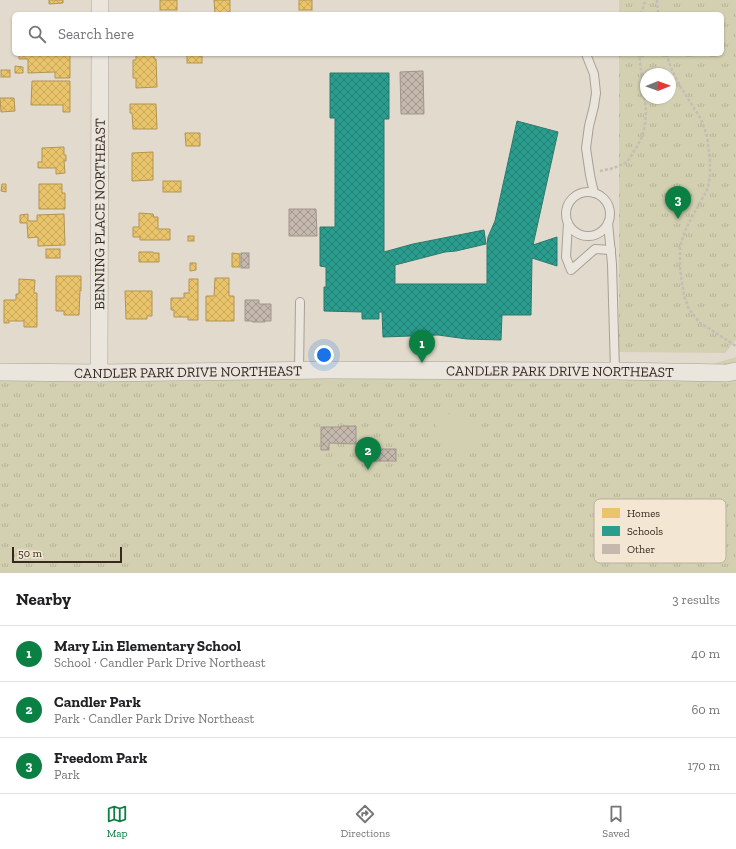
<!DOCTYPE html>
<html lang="en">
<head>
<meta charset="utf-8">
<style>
	:root { --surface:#fff; --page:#f2f2f2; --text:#202124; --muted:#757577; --line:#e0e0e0; --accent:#0b8043 }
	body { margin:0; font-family:"Zilla Slab",serif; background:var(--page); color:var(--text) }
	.compass { position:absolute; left:640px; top:68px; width:36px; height:36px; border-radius:50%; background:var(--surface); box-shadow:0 1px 3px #0004; rotate:89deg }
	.scale { position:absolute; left:12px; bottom:10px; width:110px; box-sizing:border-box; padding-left:4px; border:2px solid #35281f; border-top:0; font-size:11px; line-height:14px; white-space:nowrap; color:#35281f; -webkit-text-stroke:3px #f3e7d3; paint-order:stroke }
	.you { position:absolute; left:324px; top:355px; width:14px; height:14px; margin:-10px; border:3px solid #fff; border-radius:50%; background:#1a73e8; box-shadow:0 0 0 6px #1a73e833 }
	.badge { display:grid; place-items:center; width:26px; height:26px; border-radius:50%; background:var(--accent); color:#fff; font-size:13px; font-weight:700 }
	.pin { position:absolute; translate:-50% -33px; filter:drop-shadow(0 1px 2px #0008) }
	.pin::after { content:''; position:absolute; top:21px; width:14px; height:12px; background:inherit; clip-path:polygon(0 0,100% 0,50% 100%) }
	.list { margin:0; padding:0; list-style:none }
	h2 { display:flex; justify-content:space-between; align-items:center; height:52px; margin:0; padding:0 16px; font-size:17px }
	h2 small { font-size:13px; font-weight:400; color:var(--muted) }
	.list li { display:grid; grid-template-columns:26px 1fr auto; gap:12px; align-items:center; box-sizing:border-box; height:56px; padding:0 16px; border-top:1px solid var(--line) }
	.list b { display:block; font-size:15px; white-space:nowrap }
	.list p { margin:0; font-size:13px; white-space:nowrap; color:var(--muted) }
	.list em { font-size:13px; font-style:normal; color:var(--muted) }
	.icon { flex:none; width:22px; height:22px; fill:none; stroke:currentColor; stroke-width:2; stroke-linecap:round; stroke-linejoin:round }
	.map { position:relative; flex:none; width:736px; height:573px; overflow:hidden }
	.search { position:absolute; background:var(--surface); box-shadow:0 1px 3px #0004; left:12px; right:12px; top:12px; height:44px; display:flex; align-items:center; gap:10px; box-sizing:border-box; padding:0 14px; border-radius:6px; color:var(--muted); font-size:15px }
	.sheet { height:220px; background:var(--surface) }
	nav { display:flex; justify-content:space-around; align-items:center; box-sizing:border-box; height:56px; border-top:1px solid var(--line); background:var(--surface); font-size:11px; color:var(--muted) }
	nav a { display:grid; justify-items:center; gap:2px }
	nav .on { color:var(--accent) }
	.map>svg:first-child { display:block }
</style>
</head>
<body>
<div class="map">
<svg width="736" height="573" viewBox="0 0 736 573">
	<defs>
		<pattern id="park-tufts" width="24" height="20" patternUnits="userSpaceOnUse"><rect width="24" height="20" fill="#d2d0b0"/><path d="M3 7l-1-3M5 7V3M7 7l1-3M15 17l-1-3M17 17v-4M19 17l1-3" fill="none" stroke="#b5b397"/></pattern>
		<pattern id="homes-cross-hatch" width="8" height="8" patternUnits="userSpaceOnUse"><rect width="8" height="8" fill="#e9c46a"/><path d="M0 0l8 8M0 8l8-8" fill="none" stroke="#c8a85b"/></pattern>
		<pattern id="schools-cross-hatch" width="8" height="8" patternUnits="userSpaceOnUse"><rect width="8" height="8" fill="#2a9d8f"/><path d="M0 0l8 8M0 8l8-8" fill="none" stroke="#258074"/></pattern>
		<pattern id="building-cross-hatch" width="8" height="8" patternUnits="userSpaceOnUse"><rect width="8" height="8" fill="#c5b9ae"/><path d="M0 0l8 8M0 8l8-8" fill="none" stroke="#a1968d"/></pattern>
	</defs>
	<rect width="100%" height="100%" fill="#e2dacc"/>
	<!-- park -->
	<g fill="url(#park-tufts)" fill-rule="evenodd">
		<path d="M 619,0 L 736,0 L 736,340 L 725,353 L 619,352 L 619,54 L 722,54 L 722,14 L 619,14 ZM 646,74 L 670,74 L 670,98 L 646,98 Z"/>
		<polygon points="736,357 736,573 0,573 0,367 710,365"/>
	</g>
	<!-- pitch -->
	<polygon fill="#d2d0b0" points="442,413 453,414 475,421 481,428 479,441 470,448 456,450 445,446 436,434 436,420"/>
	<!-- homes -->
	<g fill="url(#homes-cross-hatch)" stroke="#b39554">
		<polygon points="49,0 63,0 63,3 49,4"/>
		<rect x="160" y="0" width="17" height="10"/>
		<polygon points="214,0 230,0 230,14 215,14"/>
		<rect x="299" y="0" width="13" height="10"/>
		<polygon points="19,54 70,54 70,78 55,78 55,72 28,73 28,59 19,59"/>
		<polygon points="136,54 154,54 154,59 156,59 157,87 136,88 136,78 133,78 133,60 136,60"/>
		<rect x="187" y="54" width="15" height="9"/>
		<polygon points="15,66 23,67 23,73 15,73"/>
		<rect x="1" y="70" width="9" height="7"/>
		<polygon points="32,81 70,81 70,112 63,112 63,105 31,105"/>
		<polygon points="0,98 14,98 15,111 1,112"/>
		<polygon points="130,104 156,104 157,129 133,129 132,113 130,113"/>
		<polygon points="185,133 200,133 200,146 186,146"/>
		<polygon points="64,147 64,155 66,155 66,161 64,161 65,173 56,174 56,168 38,168 38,162 42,162 42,148"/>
		<polygon points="153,152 153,180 132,181 132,153"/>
		<rect x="163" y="181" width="18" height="11"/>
		<polygon points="2,184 6,184 6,192 1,191"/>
		<polygon points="39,184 62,184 62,193 65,193 65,209 39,209"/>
		<polygon points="139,213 153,214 154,217 158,217 158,229 170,229 170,240 140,240 140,237 133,237 133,227 139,227"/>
		<polygon points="28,214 28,221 37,221 37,215 64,214 65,245 38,246 38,237 28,238 27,223 20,223 20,215"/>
		<rect x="188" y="236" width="6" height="5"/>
		<rect x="46" y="249" width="14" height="9"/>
		<polygon points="139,252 153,252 153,253 159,253 159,262 139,262"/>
		<polygon points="232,253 240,254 240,267 232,267"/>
		<polygon points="190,263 196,263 196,270 190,271"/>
		<polygon points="56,276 81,276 81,291 80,290 79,315 64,315 64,311 56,311"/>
		<polygon points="215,278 229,278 229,296 234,296 234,321 206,321 206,296 214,296"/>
		<polygon points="19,279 35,280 34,293 37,293 37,327 24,327 24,321 9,321 9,323 4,323 4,300 16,300 16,294 19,294"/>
		<polygon points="189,279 198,279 198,320 188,320 188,317 174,317 174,310 171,310 171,298 184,298 184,293 189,293"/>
		<polygon points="125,291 152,291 152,316 147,316 147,319 126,319"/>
	</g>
	<!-- schools -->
	<polygon fill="url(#schools-cross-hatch)" stroke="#2d7a6d" points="330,73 389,73 389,119 384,119 384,252 413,244 484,230 486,244 456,251 445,252 422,258 395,265 395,284 487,284 487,245 488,237 495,221 517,121 558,132 533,245 557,237 557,266 532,258 531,315 502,315 501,340 467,339 438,335 383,337 382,312 379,312 379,319 362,319 362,312 324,311 324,287 326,287 326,267 320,266 320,227 335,227 335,118 330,118"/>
	<!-- building -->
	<g fill="url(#building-cross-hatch)" stroke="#a2968c">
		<polygon points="423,71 424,114 401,114 400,72"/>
		<polygon points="289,209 316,209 317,236 289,236"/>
		<rect x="241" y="253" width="8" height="15"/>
		<polygon points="245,300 259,300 259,304 271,304 271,321 265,321 265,322 252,322 252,321 245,321"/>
		<polygon points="341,426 356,426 356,444 329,443 329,450 321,450 321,427 341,427"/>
		<rect x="372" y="449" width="24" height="12"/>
	</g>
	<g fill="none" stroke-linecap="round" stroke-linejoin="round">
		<defs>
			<g id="lane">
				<polyline points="586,54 594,74 596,93 594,106 589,126 586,148 590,175 594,193"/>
				<circle cx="588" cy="214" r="22"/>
				<polyline points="568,223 566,257 571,270 595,249 611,250"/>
				<polyline points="608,223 612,264 615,371"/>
				<polyline points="299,371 300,302"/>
			</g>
			<g id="street">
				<polyline points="100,14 100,0"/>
				<path id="s1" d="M 0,372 L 99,373 L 328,370 L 615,371 L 727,373 L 736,371"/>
				<path id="s2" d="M 99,373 L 100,54"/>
			</g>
		</defs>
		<!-- lane casing -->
		<use href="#lane" stroke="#a7a096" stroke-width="10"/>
		<!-- street casing -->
		<use href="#street" stroke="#a7a096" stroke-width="18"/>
		<!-- path -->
		<g stroke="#c3bdb5" stroke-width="2.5" stroke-dasharray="3 2" stroke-linecap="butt">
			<polyline points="657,0 658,14"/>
			<polyline points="641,14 644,4 647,0"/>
			<polyline points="666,54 672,70 680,86 701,119 707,136 710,161 710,175 708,188 686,228 680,247 680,268 684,296 689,309 699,322 736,346"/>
			<polyline points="600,171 614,168 627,162 635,150 642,137 645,124 646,110 639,54"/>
		</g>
		<!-- lane -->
		<use href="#lane" stroke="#eae6de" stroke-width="8"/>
		<!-- street -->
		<use href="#street" stroke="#eae6de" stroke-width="17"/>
	</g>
	<g text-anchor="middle" stroke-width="4" stroke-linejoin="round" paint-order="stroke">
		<!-- street labels -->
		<g font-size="14" fill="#35281f" stroke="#f3e7d3">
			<text dy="5" stroke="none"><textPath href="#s2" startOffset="159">BENNING PLACE NORTHEAST</textPath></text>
			<text dy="5" stroke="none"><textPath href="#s1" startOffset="560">CANDLER PARK DRIVE NORTHEAST</textPath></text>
			<text dy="5" stroke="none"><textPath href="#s1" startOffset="188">CANDLER PARK DRIVE NORTHEAST</textPath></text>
		</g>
	</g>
	<!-- legend -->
	<rect x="594" y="499" width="132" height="64" rx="6" fill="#f3e7d3" stroke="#baae9d" stroke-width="1"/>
	<rect x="602" y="508" width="18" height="10" fill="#e9c46a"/>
	<rect x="602" y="526" width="18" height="10" fill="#2a9d8f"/>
	<rect x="602" y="544" width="18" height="10" fill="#c5b9ae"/>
	<g font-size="11" fill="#35281f">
		<text x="627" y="517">Homes</text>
		<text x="627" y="535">Schools</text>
		<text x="627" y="553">Other</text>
	</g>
</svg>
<svg class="compass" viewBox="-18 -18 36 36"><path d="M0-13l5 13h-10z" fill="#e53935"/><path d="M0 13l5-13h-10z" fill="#757577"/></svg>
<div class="scale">50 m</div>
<div class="you"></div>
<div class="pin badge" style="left:422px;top:363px">1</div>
<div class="pin badge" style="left:368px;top:470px">2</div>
<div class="pin badge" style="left:678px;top:219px">3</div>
<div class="search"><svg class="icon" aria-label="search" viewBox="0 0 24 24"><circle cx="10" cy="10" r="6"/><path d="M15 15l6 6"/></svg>Search here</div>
</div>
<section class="sheet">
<h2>Nearby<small>3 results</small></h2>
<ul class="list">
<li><span class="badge">1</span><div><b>Mary Lin Elementary School</b><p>School · Candler Park Drive Northeast</p></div><em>40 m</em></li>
<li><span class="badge">2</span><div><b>Candler Park</b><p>Park · Candler Park Drive Northeast</p></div><em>60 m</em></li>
<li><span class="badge">3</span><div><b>Freedom Park</b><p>Park</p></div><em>170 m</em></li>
</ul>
</section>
<nav>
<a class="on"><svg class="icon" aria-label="map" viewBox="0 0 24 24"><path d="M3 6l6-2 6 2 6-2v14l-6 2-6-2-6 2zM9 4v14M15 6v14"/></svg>Map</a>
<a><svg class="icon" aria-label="directions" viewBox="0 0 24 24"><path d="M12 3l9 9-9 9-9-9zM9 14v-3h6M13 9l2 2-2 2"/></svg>Directions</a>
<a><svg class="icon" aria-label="saved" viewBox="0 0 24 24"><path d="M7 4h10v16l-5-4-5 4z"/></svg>Saved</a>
</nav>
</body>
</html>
